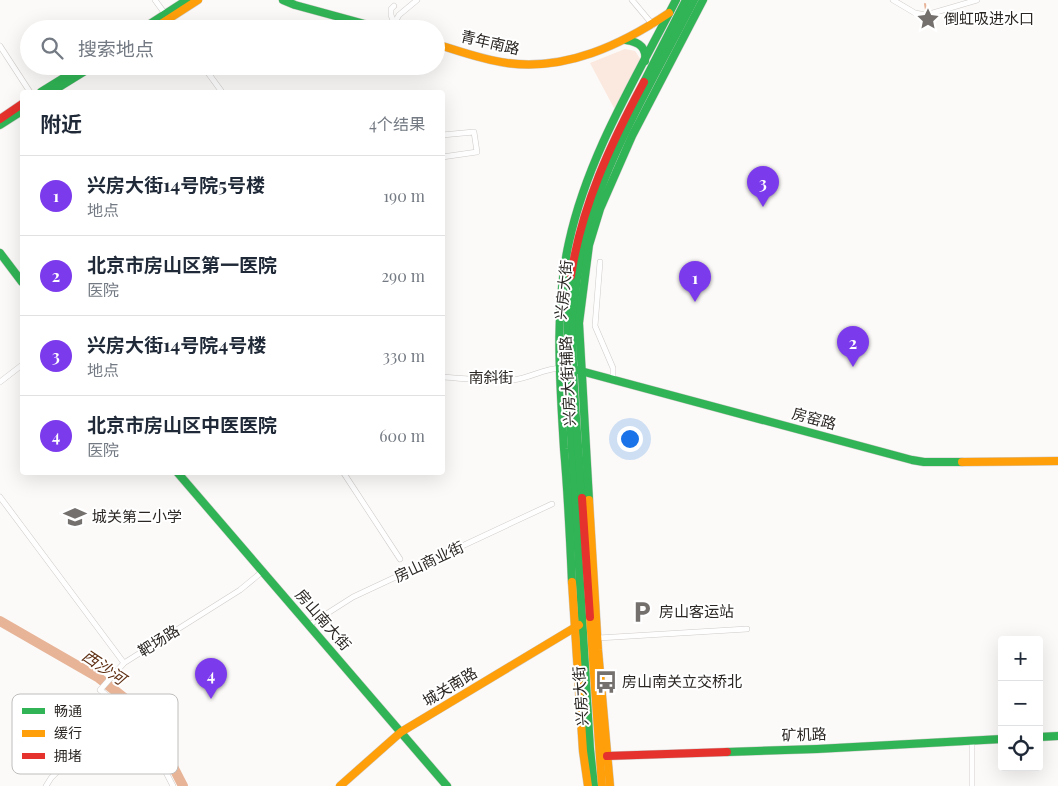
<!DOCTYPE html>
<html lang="zh">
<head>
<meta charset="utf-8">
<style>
	:root { --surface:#fff; --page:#f2f2f3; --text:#1f2937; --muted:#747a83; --line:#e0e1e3; --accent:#7c3aed }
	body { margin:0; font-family:"Playfair Display","Noto Sans SC",serif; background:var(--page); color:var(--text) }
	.controls { position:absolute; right:15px; bottom:15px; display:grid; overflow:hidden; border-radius:5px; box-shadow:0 5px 20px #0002 }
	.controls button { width:45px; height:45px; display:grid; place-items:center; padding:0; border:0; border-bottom:1px solid var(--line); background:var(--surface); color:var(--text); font:25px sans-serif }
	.you { position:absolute; left:629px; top:438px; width:18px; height:18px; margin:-12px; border:4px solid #fff; border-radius:50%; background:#1a73e8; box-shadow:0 0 0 8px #1a73e833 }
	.badge { display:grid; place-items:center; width:32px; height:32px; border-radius:50%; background:var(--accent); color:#fff; font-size:16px; font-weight:700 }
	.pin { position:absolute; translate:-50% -41px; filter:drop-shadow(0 1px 2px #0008) }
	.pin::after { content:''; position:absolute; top:26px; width:18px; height:15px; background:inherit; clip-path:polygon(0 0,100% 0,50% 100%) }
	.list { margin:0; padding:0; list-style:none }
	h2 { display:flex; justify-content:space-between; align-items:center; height:65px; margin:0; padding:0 20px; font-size:21px }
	h2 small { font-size:16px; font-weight:400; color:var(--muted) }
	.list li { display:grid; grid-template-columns:32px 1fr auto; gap:15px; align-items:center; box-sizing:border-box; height:80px; padding:0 20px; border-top:1px solid var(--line) }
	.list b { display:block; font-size:19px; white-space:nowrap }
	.list p { margin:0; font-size:16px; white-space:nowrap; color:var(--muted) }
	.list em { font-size:16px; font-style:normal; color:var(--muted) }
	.icon { flex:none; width:28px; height:28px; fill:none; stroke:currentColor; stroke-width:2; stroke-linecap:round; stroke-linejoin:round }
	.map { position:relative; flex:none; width:1058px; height:786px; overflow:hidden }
	.search { position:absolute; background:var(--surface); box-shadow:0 5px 20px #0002; left:20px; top:20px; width:425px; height:55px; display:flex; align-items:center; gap:12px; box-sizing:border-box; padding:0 18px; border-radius:28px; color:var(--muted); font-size:19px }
	.panel { position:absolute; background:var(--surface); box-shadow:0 5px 20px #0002; left:20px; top:90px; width:425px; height:385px; border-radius:5px }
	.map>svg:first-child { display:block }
</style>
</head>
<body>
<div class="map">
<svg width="1058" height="786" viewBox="0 0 1058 786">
	<rect width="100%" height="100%" fill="#fcfaf8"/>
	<!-- green -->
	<polygon fill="#fbe8de" points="625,49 635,51 641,60 617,106 614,108 590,63"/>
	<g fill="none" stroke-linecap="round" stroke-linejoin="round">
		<!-- stream -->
		<g stroke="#e7b498" stroke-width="2">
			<polyline points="925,4 926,10"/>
			<polyline points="928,18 929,25"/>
		</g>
		<!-- river -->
		<polyline stroke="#e7b498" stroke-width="10" points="0,621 99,678 147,716 183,786"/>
		<defs>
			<g id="street">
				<polyline points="155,0 176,29"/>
				<polyline points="632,0 653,25"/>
				<polyline points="893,0 915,13 926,15 977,0"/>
				<polyline points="394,6 391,9 391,15 394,23"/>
				<polyline points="391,29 399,15 417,0"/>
				<polyline points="0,46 30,92"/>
				<polyline points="203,66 222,92"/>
				<polyline points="442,135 474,132 477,152 442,157"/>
				<polyline points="600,262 595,326 613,368 613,379"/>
				<path d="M 442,377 C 465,378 491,383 513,380 C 530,378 545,368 562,368"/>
				<polyline points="0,382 22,365"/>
				<polyline points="343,472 400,559"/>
				<polyline points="0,497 124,663"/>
				<polyline points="309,625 353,597 552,504"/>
				<polyline points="598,638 747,629"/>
				<polyline points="122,707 145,732 173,786"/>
				<polyline points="972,741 972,786"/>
				<polyline points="46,786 51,778 122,707 100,690 124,663 240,590 263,571"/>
			</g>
			<g id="fast">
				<polyline points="283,0 295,5 383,29"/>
				<polyline points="142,29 187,0"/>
				<path d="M 626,40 C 639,42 647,47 645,61"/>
				<polyline points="644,82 686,0"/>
				<polyline points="41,92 83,66"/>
				<polyline points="51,92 93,66"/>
				<polyline points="0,125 22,111"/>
				<polyline points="0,253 22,282"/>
				<polyline points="571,276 568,321 567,368 590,749 594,786"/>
				<polyline points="577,370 912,460 924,462 962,462"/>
				<polyline points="177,472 447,786"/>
				<path d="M 582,498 C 577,420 565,337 580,260 C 597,170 653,81 694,0"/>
				<polyline points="589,500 579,323 589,245 600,209 632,136 703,0"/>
				<path d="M 572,582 C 570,537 568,493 564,449 C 560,381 554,310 569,242 C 588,155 636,78 676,0"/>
				<polyline points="1039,737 1058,736"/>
				<polyline points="727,752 817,749 1002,739"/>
			</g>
			<g id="slow">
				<polyline points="153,29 198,0"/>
				<path d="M 436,44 C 459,51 483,60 507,63 C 566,71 621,45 669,13"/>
				<polyline points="962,462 1058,461"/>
				<polyline points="589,500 598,650 610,786"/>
				<polyline points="572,582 583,751 588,786"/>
				<polyline points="590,617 602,786"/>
				<polyline points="340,786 401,732 579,625"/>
			</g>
			<g id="jam">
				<polyline points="0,119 22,104"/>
				<path d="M 571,276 C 581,207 611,143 644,82"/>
				<polyline points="582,498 590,617"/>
				<polyline points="607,756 727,752"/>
			</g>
		</defs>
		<!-- street casing -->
		<use href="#street" stroke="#cecbc9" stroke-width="6"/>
		<!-- fast casing -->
		<use href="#fast" stroke="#cecbc9" stroke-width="9"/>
		<!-- slow casing -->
		<use href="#slow" stroke="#cecbc9" stroke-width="9"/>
		<!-- jam casing -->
		<use href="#jam" stroke="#cecbc9" stroke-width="9"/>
		<!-- street -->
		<use href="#street" stroke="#fffefe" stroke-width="5"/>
		<!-- fast -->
		<use href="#fast" stroke="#30b455" stroke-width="8"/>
		<!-- slow -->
		<use href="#slow" stroke="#ff9f0a" stroke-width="8"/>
		<!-- jam -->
		<use href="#jam" stroke="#e5322d" stroke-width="8"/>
	</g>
	<!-- icons -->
	<defs>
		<symbol id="sight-bare" viewBox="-9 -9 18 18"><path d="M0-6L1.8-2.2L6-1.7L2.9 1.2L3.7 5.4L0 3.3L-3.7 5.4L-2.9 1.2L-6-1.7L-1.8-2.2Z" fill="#74706e" stroke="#fff" stroke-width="2.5" paint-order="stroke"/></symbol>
		<symbol id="school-bare" viewBox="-9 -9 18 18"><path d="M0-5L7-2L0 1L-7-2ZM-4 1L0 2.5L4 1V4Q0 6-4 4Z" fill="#74706e" stroke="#fff" stroke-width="2.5" paint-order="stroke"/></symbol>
		<symbol id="parking-bare" viewBox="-9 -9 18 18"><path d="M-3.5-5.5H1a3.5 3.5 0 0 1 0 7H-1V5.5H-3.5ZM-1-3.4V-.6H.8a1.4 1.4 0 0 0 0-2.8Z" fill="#74706e" stroke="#fff" stroke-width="2.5" paint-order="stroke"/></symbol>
		<symbol id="bus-bare" viewBox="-9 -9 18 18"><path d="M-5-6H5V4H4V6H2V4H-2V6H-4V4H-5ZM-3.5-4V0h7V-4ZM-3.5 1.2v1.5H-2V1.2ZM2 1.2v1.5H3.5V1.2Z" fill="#74706e" stroke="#fff" stroke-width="2.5" paint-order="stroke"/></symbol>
	</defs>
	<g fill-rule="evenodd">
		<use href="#sight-bare" x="912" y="3" width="32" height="32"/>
		<use href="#school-bare" x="59" y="501" width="32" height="32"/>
		<use href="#parking-bare" x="626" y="596" width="32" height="32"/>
		<use href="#bus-bare" x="590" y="666" width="32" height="32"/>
	</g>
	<g text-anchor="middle" stroke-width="4" stroke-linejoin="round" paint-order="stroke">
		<!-- poi labels -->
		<g font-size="15" fill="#2a2623" stroke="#fff" text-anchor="start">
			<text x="944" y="24">倒虹吸进水口</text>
			<text x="92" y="522">城关第二小学</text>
			<text x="659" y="617">房山客运站</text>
			<text x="622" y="687">房山南关立交桥北</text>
		</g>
		<!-- street labels -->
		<g font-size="15" fill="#2a2623" stroke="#fff">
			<text transform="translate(490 43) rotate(13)" y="5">青年南路</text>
			<text transform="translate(564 290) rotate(-84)" y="5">兴房大街</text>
			<text x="491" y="383">南斜街</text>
			<text transform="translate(568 381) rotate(-93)" y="5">兴房大街辅路</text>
			<text transform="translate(814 419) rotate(15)" y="5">房窑路</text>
			<text transform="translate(429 562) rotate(-25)" y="5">房山商业街</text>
			<text transform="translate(323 620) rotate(49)" y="5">房山南大街</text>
			<text transform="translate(159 641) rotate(-32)" y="5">靶场路</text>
			<text transform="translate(450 687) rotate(-31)" y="5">城关南路</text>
			<text transform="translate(581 696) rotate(-94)" y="5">兴房大街</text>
			<text transform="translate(804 735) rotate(-2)" y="5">矿机路</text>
		</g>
		<!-- water labels -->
		<g font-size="16" font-style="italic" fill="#5f3014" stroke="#fff">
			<text transform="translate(104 667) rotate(34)" y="6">西沙河</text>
		</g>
	</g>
	<!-- legend -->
	<rect x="12" y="694" width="166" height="80" rx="8" fill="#fff" stroke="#bfbebd" stroke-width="1"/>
	<rect x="22" y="708" width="23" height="6" fill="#30b455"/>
	<rect x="22" y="730" width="23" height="7" fill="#ff9f0a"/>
	<rect x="22" y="753" width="23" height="6" fill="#e5322d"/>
	<g font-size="14" fill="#2a2623">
		<text x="54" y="716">畅通</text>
		<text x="54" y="738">缓行</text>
		<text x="54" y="761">拥堵</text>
	</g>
</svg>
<div class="controls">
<button>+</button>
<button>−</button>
<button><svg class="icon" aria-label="locate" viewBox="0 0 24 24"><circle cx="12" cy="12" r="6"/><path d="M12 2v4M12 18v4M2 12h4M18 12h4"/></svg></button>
</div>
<div class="you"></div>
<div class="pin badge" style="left:695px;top:302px">1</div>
<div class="pin badge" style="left:853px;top:367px">2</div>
<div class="pin badge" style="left:763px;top:207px">3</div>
<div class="pin badge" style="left:211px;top:699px">4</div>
<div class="search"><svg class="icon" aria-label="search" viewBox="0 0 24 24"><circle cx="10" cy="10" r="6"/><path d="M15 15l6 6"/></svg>搜索地点</div>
<section class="panel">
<h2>附近<small>4个结果</small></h2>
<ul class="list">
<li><span class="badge">1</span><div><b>兴房大街14号院5号楼</b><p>地点</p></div><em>190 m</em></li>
<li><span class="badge">2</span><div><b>北京市房山区第一医院</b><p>医院</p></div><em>290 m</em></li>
<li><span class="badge">3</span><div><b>兴房大街14号院4号楼</b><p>地点</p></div><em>330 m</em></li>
<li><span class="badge">4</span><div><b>北京市房山区中医医院</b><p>医院</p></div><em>600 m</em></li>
</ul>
</section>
</div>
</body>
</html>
